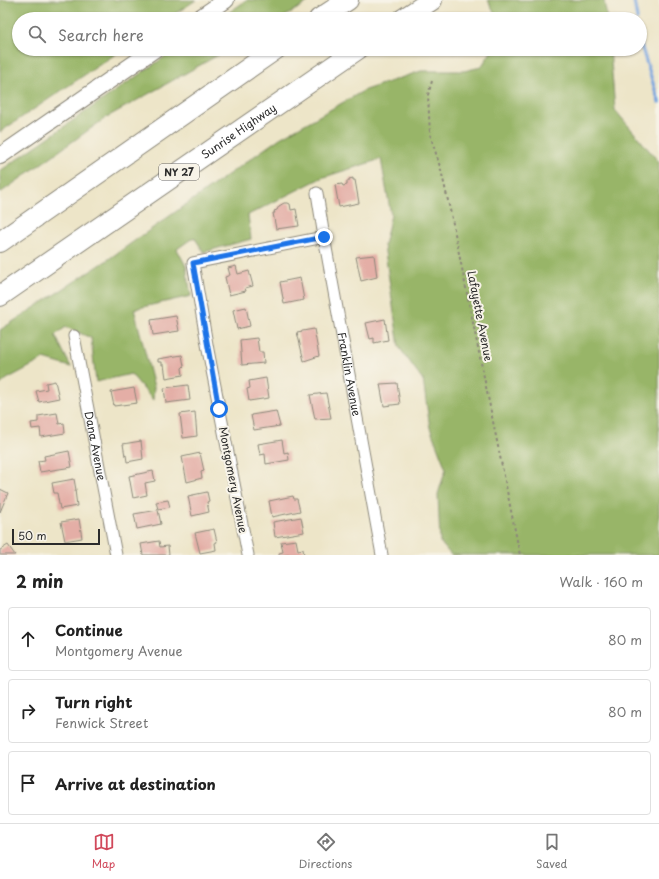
<!DOCTYPE html>
<html lang="en">
<head>
<meta charset="utf-8">
<style>
	:root { --surface:#fff; --page:#f2f2f2; --text:#222; --muted:#767676; --line:#e0e0e0; --accent:#d1495b }
	body { margin:0; font-family:"Playpen Sans",sans-serif; background:var(--page); color:var(--text) }
	.scale { position:absolute; left:12px; bottom:10px; width:88px; box-sizing:border-box; padding-left:4px; border:2px solid #2b2b2b; border-top:0; font-size:11px; line-height:14px; white-space:nowrap; color:#2b2b2b; -webkit-text-stroke:3px #f7f3e8; paint-order:stroke }
	.stop { position:absolute; width:12px; height:12px; margin:-9px; border:3px solid #1a73e8; border-radius:50%; background:#fff }
	.stop.end { background:#1a73e8; border-color:#fff; box-shadow:0 1px 4px #0008 }
	.list { margin:0; padding:0; list-style:none }
	h2 { display:flex; justify-content:space-between; align-items:center; height:52px; margin:0; padding:0 16px; font-size:17px }
	h2 small { font-size:13px; font-weight:400; color:var(--muted) }
	.list li { display:grid; grid-template-columns:26px 1fr auto; gap:12px; align-items:center; box-sizing:border-box; height:64px; margin:0 8px 8px; padding:0 8px; border:1px solid var(--line); border-radius:4px }
	.list b { display:block; font-size:15px; white-space:nowrap }
	.list p { margin:0; font-size:13px; white-space:nowrap; color:var(--muted) }
	.list em { font-size:13px; font-style:normal; color:var(--muted) }
	.icon { flex:none; width:22px; height:22px; fill:none; stroke:currentColor; stroke-width:2; stroke-linecap:round; stroke-linejoin:round }
	.map { position:relative; flex:none; width:659px; height:555px; overflow:hidden }
	.search { position:absolute; background:var(--surface); box-shadow:0 1px 3px #0004; left:12px; right:12px; top:12px; height:44px; display:flex; align-items:center; gap:10px; box-sizing:border-box; padding:0 14px; border-radius:22px; color:var(--muted); font-size:15px }
	.sheet { height:268px; background:var(--surface) }
	nav { display:flex; justify-content:space-around; align-items:center; box-sizing:border-box; height:56px; border-top:1px solid var(--line); background:var(--surface); font-size:11px; color:var(--muted) }
	nav a { display:grid; justify-items:center; gap:2px }
	nav .on { color:var(--accent) }
	.map>svg:first-child { display:block }
</style>
</head>
<body>
<div class="map">
<svg width="659" height="555" viewBox="0 0 659 555">
	<rect width="100%" height="100%" fill="#f7f3e8"/>
	<filter id="ink" filterUnits="userSpaceOnUse"><feTurbulence type="fractalNoise" baseFrequency=".025" numOctaves="2"/><feDisplacementMap in="SourceGraphic" scale="8" xChannelSelector="R" yChannelSelector="G"/><feConvolveMatrix kernelMatrix="1 2 1 2 8 2 1 2 1" color-interpolation-filters="sRGB"/></filter>
	<filter id="wash" filterUnits="userSpaceOnUse"><feTurbulence type="fractalNoise" baseFrequency=".012" numOctaves="4" result="noise"/><feDisplacementMap in="SourceGraphic" scale="16" xChannelSelector="R" yChannelSelector="G"/><feGaussianBlur stdDeviation="0.9" result="paint"/><feColorMatrix in="noise" values="0 0 0 0 0 0 0 0 0 0 0 0 0 0 0 0 0 1.4 0 .05"/><feComposite in="paint" operator="in"/></filter>
	<g filter="url(#wash)">
		<rect width="100%" height="100%" fill="#ede5c8"/>
		<!-- forest -->
		<g fill="#98b567" stroke="#627049">
			<polygon points="0,0 196,0 167,19 19,19 19,49 123,49 0,132"/>
			<polygon points="247,0 311,0 281,19 219,19"/>
			<polygon points="488,0 604,0 607,19 497,19"/>
			<polygon points="176,49 229,49 107,117 0,193 0,171"/>
			<polygon points="493,49 610,49 615,110 659,162 659,555 451,555 440,542 438,494 446,469 430,428 423,380 399,347 384,245 391,215 381,159 321,178 248,215 251,239 204,252 194,237 177,249 186,266 191,296 134,309 154,387 153,400 131,374 96,382 91,338 66,327 55,335 71,367 44,359 7,379 0,385 0,330 106,261 280,138 365,90 421,71 464,71 481,67"/>
		</g>
		<g fill="none" stroke-linecap="round" stroke-linejoin="round">
			<!-- stream -->
			<g stroke="#75a3de" stroke-width="3.5">
				<polyline points="634,0 637,19"/>
				<polyline points="640,42 659,102"/>
			</g>
		</g>
		<g id="blocks">
			<!-- building -->
			<g fill="#e4aea6">
				<polygon points="353,178 353,180 355,180 359,203 339,207 335,185 342,184 343,186 347,185 347,181 349,181 349,179"/>
				<polygon points="284,203 288,203 290,204 291,210 296,209 299,226 276,229 273,213 275,213 274,211 277,210 279,206"/>
				<polygon points="374,255 377,277 361,281 356,257"/>
				<polygon points="236,266 238,274 249,271 253,286 245,288 246,291 229,295 225,277 230,275 228,268"/>
				<polygon points="300,278 304,300 284,304 280,282"/>
				<polygon points="246,307 250,326 237,329 233,310"/>
				<polygon points="176,316 179,331 153,335 151,320"/>
				<polygon points="385,319 388,340 374,343 374,338 370,339 366,323"/>
				<polygon points="314,329 319,356 304,361 297,332"/>
				<polygon points="257,338 259,352 263,352 264,363 242,365 240,340"/>
				<polygon points="182,355 184,366 182,368 183,375 166,378 164,365 162,365 162,362 158,362 158,359"/>
				<polygon points="266,378 269,398 249,401 247,389 250,388 249,381"/>
				<polygon points="55,381 59,398 39,402 36,391 47,389 46,383"/>
				<polygon points="397,383 400,404 384,406 380,384"/>
				<polygon points="188,385 190,400 166,403 164,388"/>
				<polygon points="134,388 137,403 114,406 111,392"/>
				<polygon points="326,393 331,418 315,419 310,395"/>
				<polygon points="276,411 280,426 254,430 251,415"/>
				<polygon points="195,412 197,436 183,438 180,414"/>
				<polygon points="57,413 59,424 64,423 65,433 41,437 40,428 32,429 31,423 38,422 38,416"/>
				<polygon points="282,440 284,453 288,452 289,460 266,464 265,454 260,455 258,444"/>
				<polygon points="141,441 143,459 127,462 126,455 125,456 123,444"/>
				<polygon points="69,451 72,467 40,472 38,461 45,460 44,456"/>
				<polygon points="200,453 204,471 201,472 202,478 187,482 182,457"/>
				<polygon points="153,471 155,481 145,483 147,495 133,498 129,476"/>
				<polygon points="74,479 76,490 75,490 77,506 60,509 57,493 54,493 52,483"/>
				<polygon points="0,489 8,493 0,512"/>
				<polygon points="207,492 209,501 207,502 209,512 192,516 188,496"/>
				<polygon points="293,496 294,499 297,499 300,511 272,517 269,501"/>
				<polygon points="168,500 170,507 158,509 156,502"/>
				<polygon points="158,510 161,524 137,529 134,514"/>
				<polygon points="301,517 304,532 275,537 273,522"/>
				<polygon points="79,519 82,538 65,541 61,522"/>
				<polygon points="214,529 217,542 215,543 216,550 200,553 195,533"/>
				<polygon points="296,540 298,550 303,549 304,555 279,555 279,553 283,552 281,542"/>
				<polygon points="159,541 160,547 168,546 169,555 143,555 141,544"/>
				<polygon points="8,545 15,555 0,555 0,550"/>
			</g>
		</g>
	</g>
	<g filter="url(#ink)">
		<use href="#blocks" fill-opacity="0" stroke="#8c887a" stroke-width="1"/>
		<g fill="none" stroke-linecap="round" stroke-linejoin="round">
			<defs>
				<g id="street">
					<path id="s1" d="M 317,193 L 324,237 L 382,555"/>
					<path id="s2" d="M 74,336 L 116,555"/>
					<polyline points="248,555 208,350 193,263 324,237"/>
				</g>
				<g id="secondary">
					<polyline points="198,19 226,0"/>
					<polyline points="0,156 155,49"/>
				</g>
				<g id="highway">
					<polyline points="319,19 348,0"/>
					<polyline points="403,19 432,0"/>
					<polyline points="0,242 276,49"/>
					<path id="s3" d="M 0,296 L 358,49"/>
				</g>
			</defs>
			<!-- street casing -->
			<use href="#street" stroke="#8c887a" stroke-width="13"/>
			<!-- secondary casing -->
			<use href="#secondary" stroke="#8c887a" stroke-width="18"/>
			<!-- highway casing -->
			<use href="#highway" stroke="#8c887a" stroke-width="22"/>
			<!-- path -->
			<polyline stroke="#8c887a" stroke-width="2" stroke-dasharray="3 3" stroke-linecap="butt" points="432,81 428,95 430,134 441,170 451,214 520,555"/>
			<!-- street -->
			<use href="#street" stroke="#fff" stroke-width="11"/>
			<!-- secondary -->
			<use href="#secondary" stroke="#fff" stroke-width="16"/>
			<!-- highway -->
			<use href="#highway" stroke="#fff" stroke-width="20"/>
		</g>
	</g>
	<g fill="none" stroke-linecap="round" stroke-linejoin="round" filter="url(#ink)">
		<!-- route -->
		<polyline stroke="#1a73e8" stroke-width="5" points="219,409 193,263 324,237"/>
	</g>
	<g text-anchor="middle" stroke-width="4" stroke-linejoin="round" paint-order="stroke">
		<!-- shield labels -->
		<rect fill="#f7f3e8" stroke="#686764" stroke-width="1" x="159" y="164" width="40" height="16" rx="3"/>
		<g font-size="10" font-weight="bold" fill="#2b2b2b">
			<text x="179" y="176">NY 27</text>
		</g>
		<!-- street labels -->
		<g font-size="11" fill="#2b2b2b" stroke="#f7f3e8">
			<text dy="4" stroke="none"><textPath href="#s3" startOffset="290">Sunrise Highway</textPath></text>
			<text transform="translate(480 316) rotate(79)" y="4">Lafayette Avenue</text>
			<text dy="4" stroke="none"><textPath href="#s1" startOffset="184">Franklin Avenue</textPath></text>
			<text dy="4" stroke="none"><textPath href="#s2" startOffset="112">Dana Avenue</textPath></text>
			<text transform="translate(233 480) rotate(79)" y="4">Montgomery Avenue</text>
		</g>
	</g>
</svg>
<div class="scale">50 m</div>
<div class="stop" style="left:219px;top:409px"></div>
<div class="stop end" style="left:324px;top:237px"></div>
<div class="search"><svg class="icon" aria-label="search" viewBox="0 0 24 24"><circle cx="10" cy="10" r="6"/><path d="M15 15l6 6"/></svg>Search here</div>
</div>
<section class="sheet">
<h2>2 min<small>Walk · 160 m</small></h2>
<ul class="list">
<li><svg class="icon" aria-label="ahead" viewBox="0 0 24 24"><path d="M12 20V5M6 11l6-6 6 6"/></svg><div><b>Continue</b><p>Montgomery Avenue</p></div><em>80 m</em></li>
<li><svg class="icon" aria-label="right" viewBox="0 0 24 24"><path d="M7 20v-9h11M14 6l5 5-5 5"/></svg><div><b>Turn right</b><p>Fenwick Street</p></div><em>80 m</em></li>
<li><svg class="icon" aria-label="arrive" viewBox="0 0 24 24"><path d="M6 21V4h12l-3 4 3 4H6"/></svg><div><b>Arrive at destination</b></div></li>
</ul>
</section>
<nav>
<a class="on"><svg class="icon" aria-label="map" viewBox="0 0 24 24"><path d="M3 6l6-2 6 2 6-2v14l-6 2-6-2-6 2zM9 4v14M15 6v14"/></svg>Map</a>
<a><svg class="icon" aria-label="directions" viewBox="0 0 24 24"><path d="M12 3l9 9-9 9-9-9zM9 14v-3h6M13 9l2 2-2 2"/></svg>Directions</a>
<a><svg class="icon" aria-label="saved" viewBox="0 0 24 24"><path d="M7 4h10v16l-5-4-5 4z"/></svg>Saved</a>
</nav>
</body>
</html>
